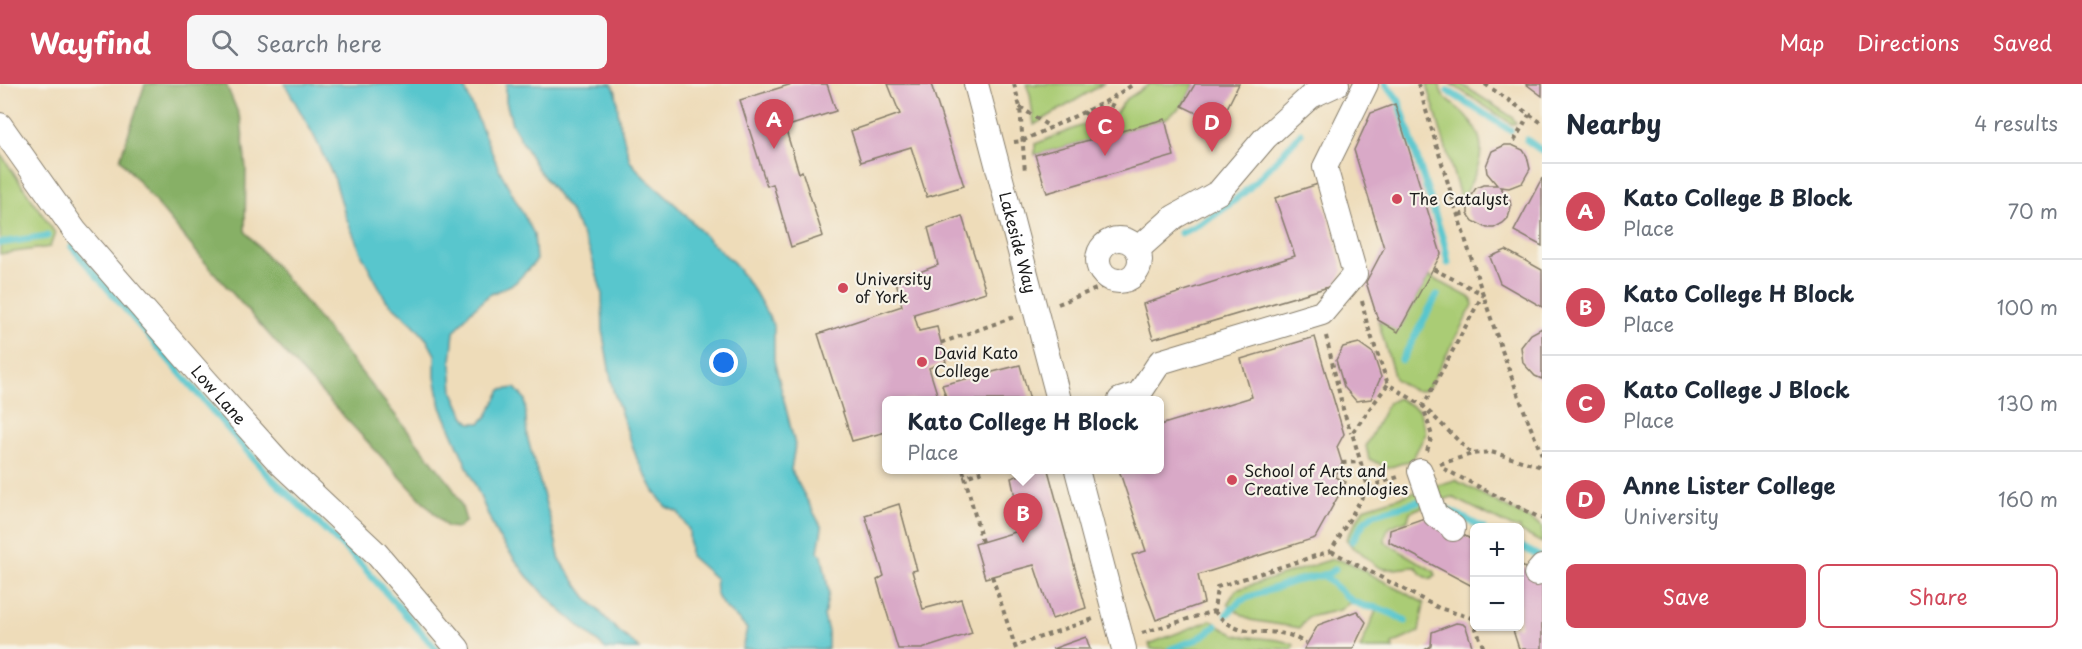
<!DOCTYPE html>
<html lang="en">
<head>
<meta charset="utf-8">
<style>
	:root { --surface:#fff; --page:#f6f6f7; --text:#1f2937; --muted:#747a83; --line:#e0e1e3; --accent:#d1495b }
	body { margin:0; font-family:"Playpen Sans",sans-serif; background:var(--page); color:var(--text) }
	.controls { position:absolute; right:18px; bottom:18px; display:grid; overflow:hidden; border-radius:9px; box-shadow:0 2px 4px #0004 }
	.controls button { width:54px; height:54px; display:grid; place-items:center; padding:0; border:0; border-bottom:2px solid var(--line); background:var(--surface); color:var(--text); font:30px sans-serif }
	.you { position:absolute; left:724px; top:279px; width:21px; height:21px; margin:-15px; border:4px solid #fff; border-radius:50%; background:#1a73e8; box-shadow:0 0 0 9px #1a73e833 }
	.badge { display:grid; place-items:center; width:39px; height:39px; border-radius:50%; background:var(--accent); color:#fff; font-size:20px; font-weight:700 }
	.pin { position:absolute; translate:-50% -50px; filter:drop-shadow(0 2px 3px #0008) }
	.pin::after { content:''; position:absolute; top:32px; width:21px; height:18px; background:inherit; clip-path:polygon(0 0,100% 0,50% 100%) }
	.popup { position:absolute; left:882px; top:312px; width:282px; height:78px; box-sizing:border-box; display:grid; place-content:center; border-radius:9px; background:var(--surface); filter:drop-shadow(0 2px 4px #0005); font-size:20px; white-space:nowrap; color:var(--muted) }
	.popup b { font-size:22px; color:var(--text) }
	.popup::after { content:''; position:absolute; left:50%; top:100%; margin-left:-12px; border:12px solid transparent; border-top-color:var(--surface) }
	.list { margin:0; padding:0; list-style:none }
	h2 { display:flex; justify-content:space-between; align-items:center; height:78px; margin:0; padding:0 24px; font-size:26px }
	h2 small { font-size:20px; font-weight:400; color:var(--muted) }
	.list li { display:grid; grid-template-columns:39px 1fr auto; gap:18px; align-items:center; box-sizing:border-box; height:96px; padding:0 24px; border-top:2px solid var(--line) }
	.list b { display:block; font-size:22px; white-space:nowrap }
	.list p { margin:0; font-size:20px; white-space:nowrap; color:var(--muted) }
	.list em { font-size:20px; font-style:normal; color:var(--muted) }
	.actions { display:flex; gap:12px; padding:18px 24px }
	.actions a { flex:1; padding:14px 0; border:2px solid var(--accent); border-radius:9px; text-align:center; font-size:21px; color:var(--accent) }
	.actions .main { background:var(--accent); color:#fff }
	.icon { flex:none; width:33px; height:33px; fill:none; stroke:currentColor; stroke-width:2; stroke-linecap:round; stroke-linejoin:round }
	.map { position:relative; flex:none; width:1542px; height:565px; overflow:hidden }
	header { display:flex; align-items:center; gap:36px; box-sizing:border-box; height:84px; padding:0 30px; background:var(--accent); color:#fff }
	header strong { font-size:28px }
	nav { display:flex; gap:33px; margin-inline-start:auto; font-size:21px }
	.search { width:420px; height:54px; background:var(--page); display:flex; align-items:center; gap:15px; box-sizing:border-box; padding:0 21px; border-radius:9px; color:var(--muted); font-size:22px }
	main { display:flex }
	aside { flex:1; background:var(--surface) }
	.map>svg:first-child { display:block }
</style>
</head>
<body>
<header>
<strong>Wayfind</strong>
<div class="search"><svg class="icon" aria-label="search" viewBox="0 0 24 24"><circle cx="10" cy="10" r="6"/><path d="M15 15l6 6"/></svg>Search here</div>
<nav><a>Map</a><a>Directions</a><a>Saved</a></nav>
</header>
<main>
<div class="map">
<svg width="1542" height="565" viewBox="0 0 1542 565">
	<rect width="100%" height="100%" fill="#f7f3e8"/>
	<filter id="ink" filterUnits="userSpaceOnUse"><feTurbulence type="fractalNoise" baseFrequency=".0167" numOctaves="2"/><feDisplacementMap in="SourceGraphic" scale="12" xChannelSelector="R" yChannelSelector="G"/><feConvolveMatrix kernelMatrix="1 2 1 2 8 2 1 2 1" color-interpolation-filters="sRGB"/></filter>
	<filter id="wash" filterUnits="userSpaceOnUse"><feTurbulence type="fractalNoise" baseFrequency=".008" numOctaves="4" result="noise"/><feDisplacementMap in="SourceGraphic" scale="24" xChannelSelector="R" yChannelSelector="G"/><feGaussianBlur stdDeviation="1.35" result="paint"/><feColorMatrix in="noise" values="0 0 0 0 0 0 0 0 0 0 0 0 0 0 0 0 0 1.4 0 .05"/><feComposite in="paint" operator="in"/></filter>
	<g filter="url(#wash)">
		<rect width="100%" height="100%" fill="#eedcb9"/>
		<!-- green -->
		<g fill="#aacc75" stroke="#637448" stroke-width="1.5">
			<polygon points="1026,0 1103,0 1034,41 1030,10"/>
			<polygon points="1150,0 1195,0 1182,22 1165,35 1116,49 1112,35 1125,16"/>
			<path d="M 1427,0 L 1440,0 C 1440,12 1447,15 1455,22 C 1494,52 1483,80 1461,116 Z"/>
			<polygon points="1451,0 1461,0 1512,33 1516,39 1512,40"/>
			<polygon points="1085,40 1091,44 1094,55 1035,71 1035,60"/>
			<polygon points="0,69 55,149 50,163 0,170"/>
			<path d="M 1429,192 L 1469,213 L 1472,216 L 1473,221 L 1429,303 C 1418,312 1406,303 1395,295 L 1378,236 L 1398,247 Z"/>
			<polygon points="1398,314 1419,326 1426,349 1412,376 1388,384 1369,375 1366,362 1388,319"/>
			<polygon points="1455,396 1542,442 1542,459 1520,447 1520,444 1512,443 1452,413 1437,418 1431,403"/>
			<path d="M 1422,406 L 1427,421 L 1410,428 L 1408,436 C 1392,442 1386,440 1385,458 L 1435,488 L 1435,492 L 1429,495 L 1421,490 L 1416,483 C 1405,483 1391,487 1381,484 C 1369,480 1364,467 1353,464 L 1346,455 L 1364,424 Z"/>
			<polygon points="1333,475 1348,478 1424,519 1419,548 1392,560 1393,565 1360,565 1377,524 1364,522 1352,517 1340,526 1308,533 1300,544 1250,536 1227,520 1236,506"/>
			<path d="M 1211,536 C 1220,543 1230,550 1241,552 C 1259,555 1278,553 1294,561 L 1293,565 L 1151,565 L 1149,560 Z"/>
		</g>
		<!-- forest -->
		<polygon fill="#87b066" stroke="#526641" stroke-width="1.5" points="145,0 226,0 241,36 246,85 245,147 295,205 451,401 461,420 466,437 458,444 447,443 294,279 203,176 120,75"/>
		<!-- water -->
		<g fill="#59c6cd" stroke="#3a7174" stroke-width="1.5">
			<polygon points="285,0 463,0 499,85 534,150 536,177 515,199 489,211 469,229 454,248 451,277 453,308 463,330 470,339 480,339 487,332 501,306 515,304 525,315 527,352 554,449 560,477 586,513 615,544 640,565 606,565 559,525 527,492 497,451 441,323 435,293 435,271 427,256 413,240 386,216 362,171 345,131 335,96 314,52"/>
			<path d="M 506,0 L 612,0 L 616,8 L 619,36 L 630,77 L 644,93 L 677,122 L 711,158 L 734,179 L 755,208 L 774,242 L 774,276 L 795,361 L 791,386 L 822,444 L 818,468 L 822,471 L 829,509 L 824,532 L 828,548 L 828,565 L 742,565 L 747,545 C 733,527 712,521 716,495 L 690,472 L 689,446 L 678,428 L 666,423 L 654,407 L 637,375 L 613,306 L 603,251 L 602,209 L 590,167 L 570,127 L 537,84 L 512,40 L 506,17 Z"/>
		</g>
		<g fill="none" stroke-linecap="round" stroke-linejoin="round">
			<!-- stream -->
			<g stroke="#59c6cd" stroke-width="7">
				<polyline points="1386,0 1399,17 1445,162 1448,179"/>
				<polyline points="1448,7 1510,46"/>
				<polyline points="1527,56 1542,67"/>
				<path d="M 1181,149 C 1233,127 1264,90 1301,49"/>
				<polyline points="0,159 47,152"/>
				<polyline points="72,163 266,389 358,477 436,565"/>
				<polyline points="1402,276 1437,211"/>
				<polyline points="1445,424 1483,444"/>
				<polyline points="1352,457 1365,437 1374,430 1420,417"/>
				<polyline points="1520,462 1542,474"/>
				<polyline points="1323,491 1352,517 1364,522 1378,524 1393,530 1405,537"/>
				<polyline points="1227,530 1240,517 1252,512 1295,497 1328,490 1335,485"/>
				<polyline points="1171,565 1198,555 1216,542"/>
			</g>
		</g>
		<g id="blocks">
			<!-- building -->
			<g fill="#d9a9c7">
				<polygon points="792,0 827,0 836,27 785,43 799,89 802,87 823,152 791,163 773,100 767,102 740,16"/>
				<polygon points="888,0 931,0 964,102 927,113 911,63 861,78 851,47 900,30"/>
				<polygon points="1195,0 1239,0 1219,40 1182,22"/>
				<polygon points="1526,0 1542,0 1542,12"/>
				<polygon points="1395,20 1441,170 1398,248 1378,236 1366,198 1384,164 1354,66 1371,29"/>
				<polygon points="1165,35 1174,72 1047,109 1035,71"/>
				<polygon points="1505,61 1512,61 1523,66 1527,72 1530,85 1522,99 1509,104 1500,103 1510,116 1511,123 1508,134 1503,139 1494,144 1487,144 1473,137 1468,130 1468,116 1476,104 1483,101 1497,101 1487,89 1486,82 1492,67"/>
				<polygon points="1542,94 1542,162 1514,147"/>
				<polygon points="1318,100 1343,187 1335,201 1153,255 1143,220 1295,172 1275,114"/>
				<polygon points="962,132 986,208 914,230 919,247 937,243 946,278 929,284 939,316 886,316 886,348 852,357 818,250 902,222 896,197 938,181 928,144"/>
				<polygon points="1506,166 1542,186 1542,223 1500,199 1490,173"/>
				<polygon points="1542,244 1542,295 1535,292 1523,279 1521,263 1531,250"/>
				<polygon points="1315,253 1344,350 1337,363 1342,379 1335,393 1346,398 1315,454 1198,491 1204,519 1156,536 1132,471 1146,467 1119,386 1160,386 1160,341 1252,313 1241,275"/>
				<polygon points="1359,259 1373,269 1381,293 1371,315 1356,317 1344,303 1336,276 1343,263"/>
				<polygon points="1020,281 1030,316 947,316 942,301"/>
				<polygon points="1036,386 1048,386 1086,524 1052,535 1034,481 985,494 975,460 1022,446 1011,394"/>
				<polygon points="899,420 917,486 912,487 923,525 961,515 972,549 922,565 898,565 877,496 884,492 865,431"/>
				<polygon points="1430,432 1474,457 1474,503 1389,458 1390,446"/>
				<polygon points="1520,481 1536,490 1542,496 1542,565 1519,565 1512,543 1520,543"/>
				<polygon points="1357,527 1366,538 1353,565 1304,565 1318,541"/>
				<polygon points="1456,539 1463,540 1466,543 1473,565 1426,565 1431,562 1432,548"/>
				<polygon points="1086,553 1090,565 1052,565"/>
			</g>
		</g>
	</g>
	<g filter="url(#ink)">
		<use href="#blocks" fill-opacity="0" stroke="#857c6a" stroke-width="1.5"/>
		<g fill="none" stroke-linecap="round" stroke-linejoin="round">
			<defs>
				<g id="minor">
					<path id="s1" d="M 976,0 L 1059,316"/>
					<path id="s2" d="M 0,41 L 75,147 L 206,297 L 279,378 L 376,469 L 458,565"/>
					<circle cx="1119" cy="176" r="21"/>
					<polyline points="1138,165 1174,133 1219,108 1265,54 1311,12 1337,0"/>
					<polyline points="1120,316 1139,310 1160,278 1322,229 1355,190 1325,83 1366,0"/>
					<polyline points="1077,386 1124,565"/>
					<polyline points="1420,387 1435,431 1453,443 1453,445"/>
					<polyline points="1536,490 1542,483"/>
				</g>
			</defs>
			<!-- minor casing -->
			<use href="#minor" stroke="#857c6a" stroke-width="26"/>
			<!-- path -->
			<g stroke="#857c6a" stroke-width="4" stroke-dasharray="4.5 4.5" stroke-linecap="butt">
				<polyline points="1014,0 1020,23 1025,88"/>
				<path d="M 1418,0 C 1456,125 1492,251 1542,371"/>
				<polyline points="1485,0 1542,39"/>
				<polyline points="1020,23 1050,43"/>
				<polyline points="1083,28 1104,42 1115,13"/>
				<polyline points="1104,42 1107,51"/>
				<polyline points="1514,57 1529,31"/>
				<polyline points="1014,58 1022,57 1105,18 1134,0"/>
				<polyline points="1459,131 1466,129"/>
				<polyline points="1362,217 1367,240 1388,300"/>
				<polyline points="1058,220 1114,198"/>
				<polyline points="1326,252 1343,325 1351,349"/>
				<polyline points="941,259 1014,233"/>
				<polyline points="1427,367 1432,352 1423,322 1483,210 1433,185"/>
				<polyline points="1342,379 1360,378"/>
				<polyline points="1440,380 1472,370"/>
				<polyline points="1444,385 1542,435"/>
				<polyline points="963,386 965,393"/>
				<polyline points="1368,403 1398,393"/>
				<polyline points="982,458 965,393 986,386"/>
				<polyline points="1331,467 1439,524 1472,534 1474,541"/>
				<polyline points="992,492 1015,562"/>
				<path d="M 1214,527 C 1241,557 1257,543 1289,551 C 1295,553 1301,557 1306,559"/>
				<polyline points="1475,542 1484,565"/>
				<polyline points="1142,549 1214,527 1217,503 1331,467 1368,403 1352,349 1388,300 1423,322 1472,370 1491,368 1542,383"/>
				<polyline points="1016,565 1015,562 1093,535"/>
			</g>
			<!-- minor -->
			<use href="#minor" stroke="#fff" stroke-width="24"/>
		</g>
	</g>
	<!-- markers -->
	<g fill="#d1495b" stroke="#f7f3e8" stroke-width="2">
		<circle cx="1397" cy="115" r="6"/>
		<circle cx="843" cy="204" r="6"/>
		<circle cx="922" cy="278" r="6"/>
		<circle cx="1232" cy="396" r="6"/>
	</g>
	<g text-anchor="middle" stroke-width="4.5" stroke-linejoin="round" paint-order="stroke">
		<!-- poi labels -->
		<g font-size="16" fill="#1c1c1c" stroke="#f7f3e8" text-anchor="start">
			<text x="1409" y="121">The Catalyst</text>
			<text x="855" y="201">University<tspan x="855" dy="18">of York</tspan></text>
			<text x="934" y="275">David Kato<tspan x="934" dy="18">College</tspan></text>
			<text x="1244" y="393">School of Arts and<tspan x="1244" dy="18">Creative Technologies</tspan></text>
		</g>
		<!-- street labels -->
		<g font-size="16" fill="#1c1c1c" stroke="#f7f3e8">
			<text dy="6" stroke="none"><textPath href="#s1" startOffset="164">Lakeside Way</textPath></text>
			<text dy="6" stroke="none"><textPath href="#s2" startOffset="348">Low Lane</textPath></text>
		</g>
	</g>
</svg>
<div class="controls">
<button>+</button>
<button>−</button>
</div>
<div class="you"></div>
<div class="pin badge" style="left:774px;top:65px">A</div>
<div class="pin badge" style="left:1023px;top:459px">B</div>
<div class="popup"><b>Kato College H Block</b>Place</div>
<div class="pin badge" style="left:1105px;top:72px">C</div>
<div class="pin badge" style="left:1212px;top:68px">D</div>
</div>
<aside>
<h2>Nearby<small>4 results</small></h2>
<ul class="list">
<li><span class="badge">A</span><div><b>Kato College B Block</b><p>Place</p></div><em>70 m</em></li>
<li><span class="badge">B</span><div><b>Kato College H Block</b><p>Place</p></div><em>100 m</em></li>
<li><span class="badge">C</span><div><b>Kato College J Block</b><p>Place</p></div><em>130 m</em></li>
<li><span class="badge">D</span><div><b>Anne Lister College</b><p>University</p></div><em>160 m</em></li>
</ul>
<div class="actions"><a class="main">Save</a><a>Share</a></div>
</aside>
</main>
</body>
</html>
